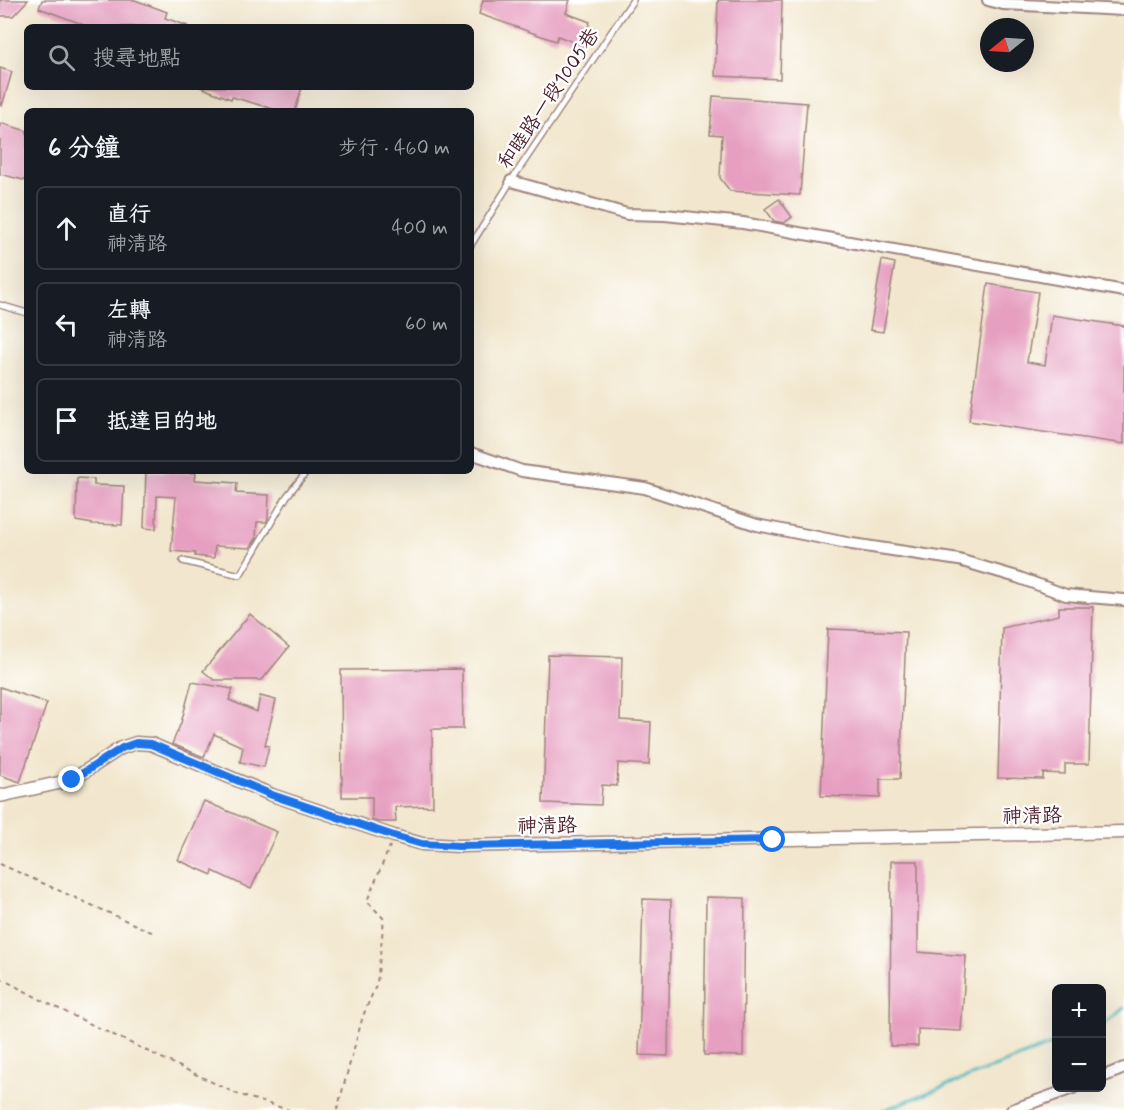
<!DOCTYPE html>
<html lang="zh-TW">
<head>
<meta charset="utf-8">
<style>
	:root { --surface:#171b24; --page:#242831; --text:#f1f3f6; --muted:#9ea1a6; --line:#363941 }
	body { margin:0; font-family:Mynerve,"LXGW WenKai TC",sans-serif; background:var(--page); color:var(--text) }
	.controls { position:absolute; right:18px; bottom:18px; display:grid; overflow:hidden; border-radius:9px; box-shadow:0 6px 24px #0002 }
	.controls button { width:54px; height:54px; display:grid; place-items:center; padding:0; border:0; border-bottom:2px solid var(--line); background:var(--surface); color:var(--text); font:30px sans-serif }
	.compass { position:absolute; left:980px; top:18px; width:54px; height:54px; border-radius:50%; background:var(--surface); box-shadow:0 6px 24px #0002; rotate:252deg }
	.stop { position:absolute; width:18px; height:18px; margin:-14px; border:4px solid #1a73e8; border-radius:50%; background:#fff }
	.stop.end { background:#1a73e8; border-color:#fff; box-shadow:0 2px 6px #0008 }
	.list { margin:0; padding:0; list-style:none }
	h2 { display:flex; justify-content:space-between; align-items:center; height:78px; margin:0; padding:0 24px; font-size:26px }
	h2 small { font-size:20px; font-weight:400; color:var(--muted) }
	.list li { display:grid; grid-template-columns:39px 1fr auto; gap:18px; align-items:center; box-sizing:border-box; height:84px; margin:0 12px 12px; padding:0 12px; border:2px solid var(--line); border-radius:9px }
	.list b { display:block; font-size:22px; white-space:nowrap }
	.list p { margin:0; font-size:20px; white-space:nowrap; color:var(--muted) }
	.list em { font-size:20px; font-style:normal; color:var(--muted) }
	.icon { flex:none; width:33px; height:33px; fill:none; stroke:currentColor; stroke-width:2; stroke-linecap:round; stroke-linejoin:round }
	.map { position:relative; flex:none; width:1124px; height:1110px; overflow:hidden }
	.search { position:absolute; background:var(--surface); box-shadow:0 6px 24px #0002; left:24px; top:24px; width:450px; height:66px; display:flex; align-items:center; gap:15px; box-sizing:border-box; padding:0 21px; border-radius:9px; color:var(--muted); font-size:22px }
	.panel { position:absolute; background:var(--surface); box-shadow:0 6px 24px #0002; left:24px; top:108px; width:450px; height:366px; border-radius:9px }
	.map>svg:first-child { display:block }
</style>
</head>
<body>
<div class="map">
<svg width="1124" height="1110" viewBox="0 0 1124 1110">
	<rect width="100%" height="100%" fill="#fff"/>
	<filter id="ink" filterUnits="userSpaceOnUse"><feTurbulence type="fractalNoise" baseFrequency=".0167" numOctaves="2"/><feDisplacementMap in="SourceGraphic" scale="12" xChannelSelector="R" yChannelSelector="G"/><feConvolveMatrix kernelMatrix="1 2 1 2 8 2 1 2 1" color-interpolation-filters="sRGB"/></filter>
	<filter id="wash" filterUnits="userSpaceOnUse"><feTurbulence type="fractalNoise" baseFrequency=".008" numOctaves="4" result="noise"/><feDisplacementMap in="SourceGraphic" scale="24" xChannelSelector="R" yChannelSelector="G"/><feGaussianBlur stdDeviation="1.35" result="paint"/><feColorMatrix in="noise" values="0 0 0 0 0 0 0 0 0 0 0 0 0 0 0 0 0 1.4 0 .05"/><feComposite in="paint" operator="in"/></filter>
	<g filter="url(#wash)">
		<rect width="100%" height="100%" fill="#f2e7ce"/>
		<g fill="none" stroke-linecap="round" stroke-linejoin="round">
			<!-- stream -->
			<g stroke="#45b5bc" stroke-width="3">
				<polyline points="1102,1026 1124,1008"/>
				<polyline points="884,1110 1056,1043"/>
			</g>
		</g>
		<g id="blocks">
			<!-- building -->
			<g fill="#e69fc0">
				<polygon points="0,0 28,0 13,16 0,16"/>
				<polygon points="42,0 135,0 167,12 165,18 188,26 81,27 82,24 39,8"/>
				<polygon points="483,0 570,0 566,13 590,22 581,45 558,36 556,41 479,14"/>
				<polygon points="718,0 782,0 780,79 715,76"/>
				<polygon points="0,68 12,72 2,106 0,105"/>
				<polygon points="200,87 302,87 295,111 280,111 232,97 231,99"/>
				<polygon points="713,96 807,103 800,195 730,191 720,178 722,135 710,134"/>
				<polygon points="0,123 27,131 27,181 0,174"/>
				<polygon points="779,199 792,217 784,223 774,221 765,209"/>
				<polygon points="882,260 895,263 883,332 870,330"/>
				<polygon points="988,284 1038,292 1027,362 1045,365 1052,315 1124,326 1124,444 969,421"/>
				<polygon points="146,471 196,473 195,480 237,483 236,493 269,495 268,518 266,522 257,522 256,539 250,548 215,546 214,558 195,556 195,553 171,551 176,497 157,496 156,529 144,528"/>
				<polygon points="77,478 94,479 94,485 124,486 122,525 93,524 76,521"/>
				<polygon points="1059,607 1093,607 1089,764 1065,764 1065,774 1043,773 1043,779 998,778 1002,628 1059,615"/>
				<polygon points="250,614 289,647 262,680 214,680 203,671"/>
				<polygon points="828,629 906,632 900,779 880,779 880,798 821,796"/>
				<polygon points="548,655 622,657 620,720 651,722 649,765 618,763 617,786 602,785 601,805 543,803"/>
				<polygon points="462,669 463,729 432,729 433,806 395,807 396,822 379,822 372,820 372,797 342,797 341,670"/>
				<polygon points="192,682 233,689 229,700 257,712 260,696 276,700 265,745 269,746 264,767 240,762 243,747 214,734 204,757 172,744 181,723"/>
				<polygon points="0,687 47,703 20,782 0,775"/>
				<polygon points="204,801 277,832 251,889 213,871 212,875 178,860"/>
				<polygon points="891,861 918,861 918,952 966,956 961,1031 918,1029 918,1046 890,1046"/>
				<polygon points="706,897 745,898 743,1056 704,1055"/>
				<polygon points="643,899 671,900 668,1056 639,1055"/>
			</g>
		</g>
	</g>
	<g filter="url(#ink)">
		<use href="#blocks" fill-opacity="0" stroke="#9e837c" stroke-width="1.5"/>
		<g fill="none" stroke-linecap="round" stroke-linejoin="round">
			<defs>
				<g id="service">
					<polyline points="471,245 511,181 633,0"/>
					<polyline points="0,305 27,313"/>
					<polyline points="183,561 240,575 287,496 307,471"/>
				</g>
				<g id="minor">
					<polyline points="988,0 1003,4 1124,10"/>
					<polyline points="511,181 627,214 665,215 743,223 1124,291"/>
					<polyline points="471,453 522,471 645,488 757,525 852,544 959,560 1017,577 1066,595 1124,600"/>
					<polyline points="1102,1077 1124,1068"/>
					<polyline points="1012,1110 1073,1088"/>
				</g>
				<polyline id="tertiary" points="0,796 72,780 121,748 136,743 151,744 272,795 394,836 422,844 459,846 1124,832"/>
			</defs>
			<!-- service casing -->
			<use href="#service" stroke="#9e837c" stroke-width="8"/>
			<!-- minor casing -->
			<use href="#minor" stroke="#9e837c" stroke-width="14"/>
			<!-- tertiary casing -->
			<use href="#tertiary" stroke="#9e837c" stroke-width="15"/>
			<!-- path -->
			<g stroke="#9e837c" stroke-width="2" stroke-dasharray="4.5 4.5" stroke-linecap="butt">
				<polyline points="0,864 156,934"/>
				<polyline points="0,978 53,1006 237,1094 289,1110"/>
				<polyline points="337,1110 363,1016 377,983 384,919 367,901 390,846"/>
			</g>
			<!-- service -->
			<use href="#service" stroke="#fff" stroke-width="5"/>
			<!-- minor -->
			<use href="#minor" stroke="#fff" stroke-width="10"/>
			<!-- tertiary -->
			<use href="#tertiary" stroke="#fff" stroke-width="12"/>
		</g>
	</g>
	<g fill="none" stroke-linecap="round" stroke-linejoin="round" filter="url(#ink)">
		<!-- route -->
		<polyline stroke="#1a73e8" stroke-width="8" points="72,780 122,748 136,743 151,744 272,795 394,836 422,844 459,846 773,840"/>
	</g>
	<g text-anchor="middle" stroke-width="4.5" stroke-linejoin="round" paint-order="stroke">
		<!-- street labels -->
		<g font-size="20" fill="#4a1f2b" stroke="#fff">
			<text transform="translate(548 98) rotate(-56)" y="7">和睦路一段1005巷</text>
			<text transform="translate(1032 815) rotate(-1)" y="7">神清路</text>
			<text transform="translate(547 825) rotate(-1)" y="7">神清路</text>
		</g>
	</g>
</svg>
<div class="controls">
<button>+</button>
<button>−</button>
</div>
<svg class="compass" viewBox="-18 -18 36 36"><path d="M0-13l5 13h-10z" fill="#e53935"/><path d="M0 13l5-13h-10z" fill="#9ea1a6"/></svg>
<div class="stop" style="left:773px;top:840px"></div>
<div class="stop end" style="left:72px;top:780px"></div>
<div class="search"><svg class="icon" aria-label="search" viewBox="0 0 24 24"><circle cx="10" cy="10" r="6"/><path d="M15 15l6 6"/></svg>搜尋地點</div>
<section class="panel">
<h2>6 分鐘<small>步行 · 460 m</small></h2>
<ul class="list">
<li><svg class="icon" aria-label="ahead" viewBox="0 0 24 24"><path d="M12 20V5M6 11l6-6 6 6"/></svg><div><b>直行</b><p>神清路</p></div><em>400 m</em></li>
<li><svg class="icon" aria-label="left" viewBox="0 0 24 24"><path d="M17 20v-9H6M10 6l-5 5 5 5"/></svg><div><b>左轉</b><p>神清路</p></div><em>60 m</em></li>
<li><svg class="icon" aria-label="arrive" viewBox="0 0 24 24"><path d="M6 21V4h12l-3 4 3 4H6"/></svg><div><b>抵達目的地</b></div></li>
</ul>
</section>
</div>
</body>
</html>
